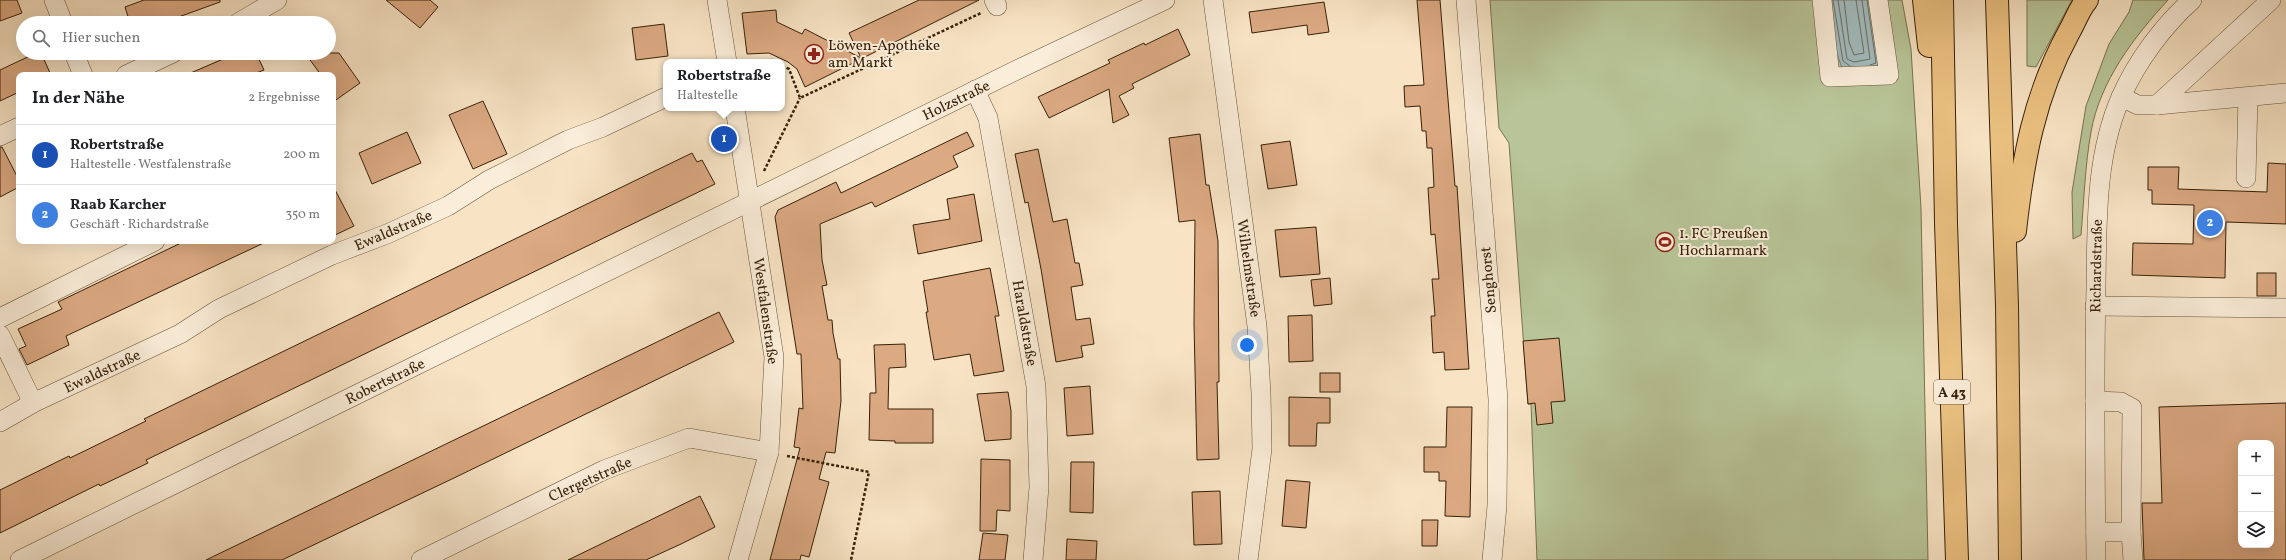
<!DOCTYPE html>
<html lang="de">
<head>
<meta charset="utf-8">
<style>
	:root { --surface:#fff; --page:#f2f2f2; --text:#202124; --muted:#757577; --line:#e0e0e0; --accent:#d93025 }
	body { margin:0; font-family:Vollkorn,serif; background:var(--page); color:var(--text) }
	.controls { position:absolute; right:12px; bottom:12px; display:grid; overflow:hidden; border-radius:8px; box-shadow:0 4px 16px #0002 }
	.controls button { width:36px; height:36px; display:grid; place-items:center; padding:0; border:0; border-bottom:1px solid var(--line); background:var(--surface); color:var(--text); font:20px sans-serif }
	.you { position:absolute; left:1247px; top:345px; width:14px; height:14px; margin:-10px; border:3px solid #fff; border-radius:50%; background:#1a73e8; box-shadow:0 0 0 6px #1a73e833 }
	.badge { display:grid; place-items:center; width:26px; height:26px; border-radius:50%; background:var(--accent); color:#fff; font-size:13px; font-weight:700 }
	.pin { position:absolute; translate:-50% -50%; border:2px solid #fff; box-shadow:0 1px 4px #0006 }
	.popup { position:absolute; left:663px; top:59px; width:122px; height:52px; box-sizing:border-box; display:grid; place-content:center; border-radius:8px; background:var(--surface); filter:drop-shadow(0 1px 3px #0005); font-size:13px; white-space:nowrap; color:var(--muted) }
	.popup b { font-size:15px; color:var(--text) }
	.popup::after { content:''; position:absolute; left:50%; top:100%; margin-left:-8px; border:8px solid transparent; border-top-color:var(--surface) }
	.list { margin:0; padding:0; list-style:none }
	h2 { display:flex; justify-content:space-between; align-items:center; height:52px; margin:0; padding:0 16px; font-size:17px }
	h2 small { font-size:13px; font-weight:400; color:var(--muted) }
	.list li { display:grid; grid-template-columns:26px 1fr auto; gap:12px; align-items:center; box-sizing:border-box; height:60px; padding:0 16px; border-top:1px solid var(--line) }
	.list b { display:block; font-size:15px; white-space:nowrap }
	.list p { margin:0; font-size:13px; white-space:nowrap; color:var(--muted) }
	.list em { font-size:13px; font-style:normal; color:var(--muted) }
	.icon { flex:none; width:22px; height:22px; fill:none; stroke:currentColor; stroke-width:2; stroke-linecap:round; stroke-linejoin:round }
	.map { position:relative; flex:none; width:2286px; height:560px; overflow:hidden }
	.search { position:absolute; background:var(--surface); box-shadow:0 4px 16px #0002; left:16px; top:16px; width:320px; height:44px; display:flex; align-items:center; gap:10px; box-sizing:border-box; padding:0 14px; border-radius:22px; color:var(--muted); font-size:15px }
	.panel { position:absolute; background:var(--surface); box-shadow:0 4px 16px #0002; left:16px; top:72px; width:320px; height:172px; border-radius:8px }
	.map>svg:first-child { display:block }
</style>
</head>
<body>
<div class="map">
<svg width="2286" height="560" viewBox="0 0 2286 560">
	<rect width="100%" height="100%" fill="#f8e4c5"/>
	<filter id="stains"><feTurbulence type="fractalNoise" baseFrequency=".005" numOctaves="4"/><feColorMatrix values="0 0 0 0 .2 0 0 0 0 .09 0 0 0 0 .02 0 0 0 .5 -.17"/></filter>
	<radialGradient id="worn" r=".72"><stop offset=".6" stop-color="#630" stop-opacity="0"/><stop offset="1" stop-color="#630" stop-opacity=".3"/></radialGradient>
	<!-- green -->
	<g fill="#b8c598" stroke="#787350">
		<polygon points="1490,0 1902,0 1911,49 1921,208 1928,560 1537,560 1531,404 1528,404 1509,143 1499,128"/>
		<polygon points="2027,0 2072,0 2036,67 2027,66"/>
		<path d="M 2133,0 L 2168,0 C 2134,37 2100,81 2091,132 C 2085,166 2084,200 2081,235 L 2073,239 L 2072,192 L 2086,106 L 2109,44 L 2129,12 Z"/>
	</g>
	<!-- water -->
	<polygon fill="#a2bcbf" stroke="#777e76" points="1829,0 1871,0 1881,68 1842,68 1834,45"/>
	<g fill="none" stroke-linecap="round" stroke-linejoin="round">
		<!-- shore -->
		<g stroke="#6c6e64" stroke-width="1">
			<polyline points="1833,0 1843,61 1850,66"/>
			<polyline points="1838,0 1847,59 1854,62 1870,59 1862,0"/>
			<polyline points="1844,0 1849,42 1854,55 1864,53 1856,0"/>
			<polyline points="1867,0 1876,63 1870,65"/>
		</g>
	</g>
	<!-- building -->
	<g fill="#dba982" stroke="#372109" fill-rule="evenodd">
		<polygon points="0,0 17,0 22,13 0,21"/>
		<polygon points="144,0 220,0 220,2 162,23 130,23 125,7"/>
		<polygon points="386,0 430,0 438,7 420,28"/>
		<polygon points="919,0 979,0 805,87 797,69 788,62 769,53 747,54 742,13 776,10 777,22 802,34 805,29 861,58 849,33"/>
		<polygon points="1417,0 1440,0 1455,186 1457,186 1469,369 1445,370 1444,352 1433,353 1431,316 1435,316 1432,279 1439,279 1435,234 1431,235 1428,188 1434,187 1432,148 1427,148 1426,131 1422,131 1420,106 1405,107 1404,86 1424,85"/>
		<polygon points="1324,2 1329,32 1308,35 1307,25 1252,33 1249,12"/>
		<polygon points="664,24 668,56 636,60 632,28"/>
		<polygon points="1178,29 1190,55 1132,84 1134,88 1119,96 1129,115 1113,123 1109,89 1049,118 1038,97 1110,63 1108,60 1144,43 1145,45"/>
		<polygon points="36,53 41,53 51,75 19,75 19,92 0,101 0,70"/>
		<polygon points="237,53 256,53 264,70 251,75 186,75"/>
		<polygon points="305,53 339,53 360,83 333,102 333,75 321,75"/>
		<polygon points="483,101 507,154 473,169 449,115"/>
		<polygon points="407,132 421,163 372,184 359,153"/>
		<polygon points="967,132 974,146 953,156 958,167 875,207 872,202 820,224 822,260 827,285 822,286 828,320 832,320 833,333 838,359 840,359 841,401 835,453 826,452 819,479 829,482 809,557 801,555 800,560 770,560 800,448 794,447 799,408 803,409 801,354 797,354 775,217 778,210 836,182 841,193"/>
		<polygon points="1200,134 1206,185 1209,185 1218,241 1219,382 1217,382 1219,459 1197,460 1194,324 1195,220 1179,222 1169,138"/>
		<polygon points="1290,141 1297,185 1268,189 1261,145"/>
		<polygon points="0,147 2,147 19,180 19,187 0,197"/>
		<polygon points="1038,149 1053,222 1067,219 1075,263 1079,263 1083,285 1071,287 1076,320 1090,318 1094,344 1081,346 1083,357 1056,362 1041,269 1028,202 1025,203 1015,154"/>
		<polygon points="692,153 697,162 702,160 715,184 146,460 148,463 100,486 99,484 0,533 0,490 69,456 70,458 146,421 144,419"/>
		<polygon points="2268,163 2286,164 2286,224 2226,222 2225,278 2132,275 2133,243 2193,244 2194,205 2152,204 2152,190 2148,190 2148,167 2179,167 2178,189 2267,192"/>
		<polygon points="333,186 354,226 333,236"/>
		<polygon points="974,194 982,241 918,254 913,225 950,219 947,199"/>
		<polygon points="1316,227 1320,274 1280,277 1275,230"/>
		<polygon points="185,241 268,241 66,336 69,345 27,365 19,349 26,346 18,329 62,309 58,302"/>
		<polygon points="990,268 999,316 995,316 1004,371 974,376 970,354 934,360 926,312 928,312 923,281"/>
		<rect x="2257" y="273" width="19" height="23"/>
		<polygon points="1330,278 1332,304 1314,306 1311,280"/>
		<polygon points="719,312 734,342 454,478 282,560 206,560"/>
		<polygon points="1312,315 1313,361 1289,362 1288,316"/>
		<polygon points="1559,338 1565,401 1551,402 1553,423 1537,425 1535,403 1528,404 1523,341"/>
		<polygon points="905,344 906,367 889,368 888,409 933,409 933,443 895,443 895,441 869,440 870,393 876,393 874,345"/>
		<rect x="1320" y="373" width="20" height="19"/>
		<polygon points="1090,386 1093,434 1067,436 1064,388"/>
		<polygon points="1008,392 1011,411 1011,439 985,441 977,394"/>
		<polygon points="1289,397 1330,398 1330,423 1317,423 1316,446 1289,446"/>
		<path d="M 2286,403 L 2286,560 L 2144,560 L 2142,503 L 2162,503 L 2159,407 ZM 2241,443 L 2271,443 L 2271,545 L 2241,545 Z"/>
		<polygon points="1447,407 1472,407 1470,517 1445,516 1446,481 1439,481 1439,472 1424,472 1424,447 1446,447"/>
		<polygon points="981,459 1010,460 1010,511 997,510 996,531 980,531"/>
		<polygon points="1071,462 1094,462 1093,513 1070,512"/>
		<polygon points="1286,480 1310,482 1306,528 1282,526"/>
		<polygon points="1220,491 1222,544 1194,545 1192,492"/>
		<polygon points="700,496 715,527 681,544 646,560 568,560"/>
		<polygon points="1422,520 1438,520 1437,546 1422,546"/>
		<polygon points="983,533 1008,535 1005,560 979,560"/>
		<polygon points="1067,539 1097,541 1096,560 1066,560"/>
	</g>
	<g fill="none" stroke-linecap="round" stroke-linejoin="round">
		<defs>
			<g id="minor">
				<polyline points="54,0 63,23"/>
				<polyline points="717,0 727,62"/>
				<polyline points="994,0 997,6"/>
				<polyline points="1213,0 1257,326 1261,393 1262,449 1248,560"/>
				<polyline points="1466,0 1498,399 1497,506 1492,560"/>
				<polyline points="1822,0 1830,77 1889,75 1878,0"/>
				<polyline points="238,23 277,0"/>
				<polyline points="74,53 83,75"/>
				<polyline points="126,75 173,53"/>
				<polyline points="975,90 988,118 1036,386 1039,487 1033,560"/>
				<polyline points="2121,97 2138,105 2157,105 2286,93"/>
				<polyline points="2157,105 2271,0"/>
				<polyline points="735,108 774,357 769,452 738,560"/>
				<polyline points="0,136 19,127"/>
				<polyline points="2246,178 2248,97"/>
				<polyline points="2095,306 2286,308"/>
				<polyline points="0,318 155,241"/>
				<polyline points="0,335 33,403"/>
				<polyline points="2095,401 2121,402 2132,408 2131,532"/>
				<polyline points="0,422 33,403 180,334 219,309 332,255 387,234 448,206 489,180 568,140 603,127 666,97"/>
				<polyline points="2096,532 2131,532 2133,560"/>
				<polyline points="20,560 1023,67 1165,0"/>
				<polyline points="421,560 604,470 689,438 769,452"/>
				<path d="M 2096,560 C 2095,469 2094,378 2096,287 C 2097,224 2095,156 2121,97 C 2137,61 2163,26 2192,0"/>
			</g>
			<g id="highway">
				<polyline points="1924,0 1929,46"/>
				<polyline points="1942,0 1946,223 1957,560"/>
				<polyline points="1997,0 2007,305 2010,560"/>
				<path d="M 2015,231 C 2023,159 2034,96 2069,32 C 2075,22 2079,9 2087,0"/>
			</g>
		</defs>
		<!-- minor casing -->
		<use href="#minor" stroke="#675238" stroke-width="20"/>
		<!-- highway casing -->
		<use href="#highway" stroke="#372109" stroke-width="24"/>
		<!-- path -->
		<g stroke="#372109" stroke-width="2.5" stroke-dasharray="3 2" stroke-linecap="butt">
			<polyline points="761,62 772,60 775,62"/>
			<polyline points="782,66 789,69 800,98 981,13"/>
			<polyline points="764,171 800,98"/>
			<polyline points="787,456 869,472 851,560"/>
		</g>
		<!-- minor -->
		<use href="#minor" stroke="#faedd9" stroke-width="19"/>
		<!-- highway -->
		<use href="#highway" stroke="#ecc282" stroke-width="22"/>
	</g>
	<!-- icons -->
	<defs>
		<symbol id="pharmacy-ring" viewBox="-11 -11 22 22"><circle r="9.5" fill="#faedd9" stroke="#8f2418" stroke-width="1.5"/><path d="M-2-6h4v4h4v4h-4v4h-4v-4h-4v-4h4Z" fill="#8f2418"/></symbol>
		<symbol id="stadium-ring" viewBox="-11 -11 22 22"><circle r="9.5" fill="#faedd9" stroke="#8f2418" stroke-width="1.5"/><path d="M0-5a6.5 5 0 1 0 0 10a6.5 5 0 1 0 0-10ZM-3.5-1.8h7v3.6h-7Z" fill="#8f2418"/></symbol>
	</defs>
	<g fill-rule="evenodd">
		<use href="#pharmacy-ring" x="803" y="43" width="22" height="22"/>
		<use href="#stadium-ring" x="1654" y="231" width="22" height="22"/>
	</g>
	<g text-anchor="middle" stroke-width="4" stroke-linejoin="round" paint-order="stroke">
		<!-- shield labels -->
		<rect fill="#faedd9" stroke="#725e47" stroke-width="1" x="1934" y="380" width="36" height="24" rx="3"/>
		<g font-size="14" font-weight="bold" fill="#372109">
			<text x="1952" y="397">A 43</text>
		</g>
		<!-- poi labels -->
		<g font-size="15" fill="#372109" stroke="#faedd9" text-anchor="start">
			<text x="828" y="50">Löwen-Apotheke<tspan x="828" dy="17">am Markt</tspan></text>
			<text x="1679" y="238">1. FC Preußen<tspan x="1679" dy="17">Hochlarmark</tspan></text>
		</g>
		<!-- street labels -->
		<g font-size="15" fill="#372109" stroke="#faedd9">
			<text transform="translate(956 100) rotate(-26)" y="5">Holzstraße</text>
			<text transform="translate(393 230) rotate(-23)" y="5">Ewaldstraße</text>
			<text transform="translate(2096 266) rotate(-89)" y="5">Richardstraße</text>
			<text transform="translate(1249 268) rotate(82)" y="5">Wilhelmstraße</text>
			<text transform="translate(1488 280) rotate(-95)" y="5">Senghorst</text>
			<text transform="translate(766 311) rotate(82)" y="5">Westfalenstraße</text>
			<text transform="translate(1025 323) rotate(80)" y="5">Haraldstraße</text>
			<text transform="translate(102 371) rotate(-25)" y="5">Ewaldstraße</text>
			<text transform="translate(385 381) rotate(-26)" y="5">Robertstraße</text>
			<text transform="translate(590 479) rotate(-24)" y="5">Clergetstraße</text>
		</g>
	</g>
	<rect width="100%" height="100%" filter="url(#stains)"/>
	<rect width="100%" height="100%" fill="url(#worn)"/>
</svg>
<div class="controls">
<button>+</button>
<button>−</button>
<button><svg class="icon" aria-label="layers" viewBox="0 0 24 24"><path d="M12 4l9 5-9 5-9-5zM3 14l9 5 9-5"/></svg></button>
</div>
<div class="you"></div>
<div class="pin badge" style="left:724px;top:139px;background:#1a4fb4">1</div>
<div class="popup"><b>Robertstraße</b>Haltestelle</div>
<div class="pin badge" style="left:2210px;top:223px;background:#3f7fe0">2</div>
<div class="search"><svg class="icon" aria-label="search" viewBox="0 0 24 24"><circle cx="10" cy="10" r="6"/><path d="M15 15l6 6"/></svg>Hier suchen</div>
<section class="panel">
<h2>In der Nähe<small>2 Ergebnisse</small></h2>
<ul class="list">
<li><span class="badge" style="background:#1a4fb4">1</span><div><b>Robertstraße</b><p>Haltestelle · Westfalenstraße</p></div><em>200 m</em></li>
<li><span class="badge" style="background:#3f7fe0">2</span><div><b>Raab Karcher</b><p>Geschäft · Richardstraße</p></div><em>350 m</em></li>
</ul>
</section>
</div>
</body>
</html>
